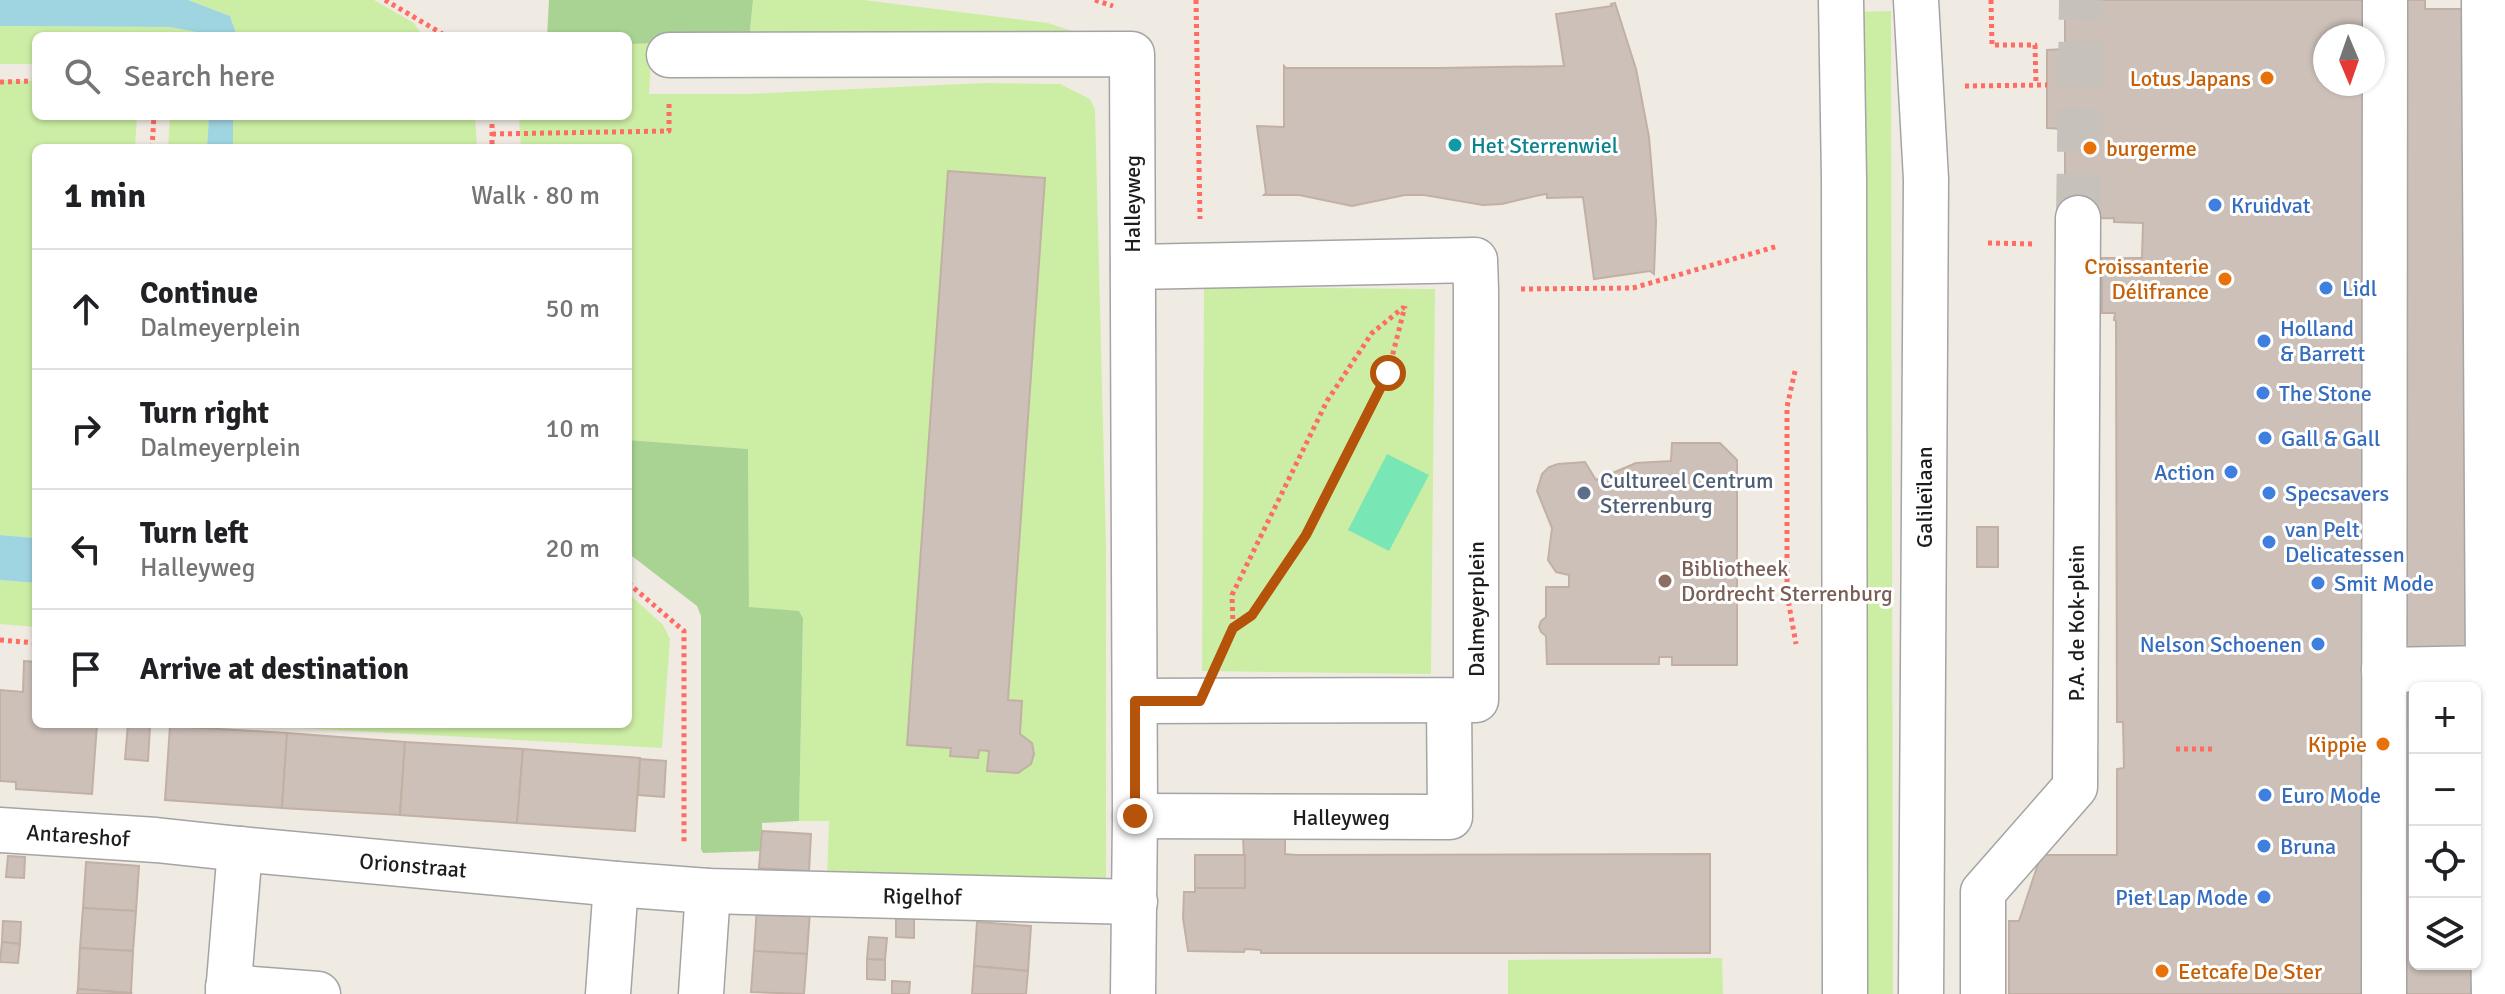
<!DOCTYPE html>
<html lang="en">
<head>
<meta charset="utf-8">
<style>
	:root { --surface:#fff; --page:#f6f6f6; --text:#202124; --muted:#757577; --line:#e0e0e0 }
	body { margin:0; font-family:Signika,sans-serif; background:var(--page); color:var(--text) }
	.controls { position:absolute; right:24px; bottom:24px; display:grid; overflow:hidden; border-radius:12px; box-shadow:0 2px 6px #0004 }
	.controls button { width:72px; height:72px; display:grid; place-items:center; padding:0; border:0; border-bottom:2px solid var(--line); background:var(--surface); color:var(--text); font:40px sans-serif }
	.compass { position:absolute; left:2313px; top:24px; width:72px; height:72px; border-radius:50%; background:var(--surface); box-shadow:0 2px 6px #0004; rotate:178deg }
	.stop { position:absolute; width:24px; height:24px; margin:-18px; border:6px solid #b45309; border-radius:50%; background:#fff }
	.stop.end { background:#b45309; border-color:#fff; box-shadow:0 2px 8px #0008 }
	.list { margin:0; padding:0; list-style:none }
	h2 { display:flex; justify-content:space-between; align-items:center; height:104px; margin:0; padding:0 32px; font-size:34px }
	h2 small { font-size:26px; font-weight:400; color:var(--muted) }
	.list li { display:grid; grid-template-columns:52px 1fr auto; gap:24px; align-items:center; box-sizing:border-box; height:120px; padding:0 32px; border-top:2px solid var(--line) }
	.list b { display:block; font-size:30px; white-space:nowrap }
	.list p { margin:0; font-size:26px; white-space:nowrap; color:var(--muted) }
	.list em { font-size:26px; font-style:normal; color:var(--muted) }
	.icon { flex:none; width:44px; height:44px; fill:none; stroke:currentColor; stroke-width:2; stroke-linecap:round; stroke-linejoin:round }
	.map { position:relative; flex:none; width:2505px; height:994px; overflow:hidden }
	.search { position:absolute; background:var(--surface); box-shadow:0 2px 6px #0004; left:32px; top:32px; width:600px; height:88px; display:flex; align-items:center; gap:20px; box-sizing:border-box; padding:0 28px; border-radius:12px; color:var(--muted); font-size:30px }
	.panel { position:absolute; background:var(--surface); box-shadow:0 2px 6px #0004; left:32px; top:144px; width:600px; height:584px; border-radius:12px }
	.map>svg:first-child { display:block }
</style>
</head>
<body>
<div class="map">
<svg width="2505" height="994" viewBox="0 0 2505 994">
	<rect width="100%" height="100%" fill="#f0ebe2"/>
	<!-- grass -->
	<g fill="#cceea4">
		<polygon points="188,0 374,0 414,23 420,32 419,36 237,36 230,16"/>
		<polygon points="753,0 864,0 1048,23 1078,33 749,41"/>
		<polygon points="1891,11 1893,994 1857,994 1856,12"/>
		<polygon points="0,26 169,27 196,31 205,36 36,36 36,64 0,64"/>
		<polygon points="628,44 652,44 649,94 746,94 985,83 1060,84 1090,99 1095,109 1106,545 1106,885 827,878 829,821 799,821 803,618 799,611 749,608 748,449 628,440 628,148 521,148 519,116 628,116"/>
		<polygon points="0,80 36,81 36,116 137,116 135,148 36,148 36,538 0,535"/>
		<polygon points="170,116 209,116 207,148 168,148"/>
		<polygon points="233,116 475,116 477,148 233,148"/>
		<polygon points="1204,287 1435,289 1431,674 1202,671"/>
		<polygon points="0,580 36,583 36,627 0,624"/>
		<polygon points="628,593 663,625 670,639 662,748 227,724 628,724"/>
		<polygon points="1722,958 1723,994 1508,994 1508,960"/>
	</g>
	<!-- forest -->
	<g fill="#a9d393">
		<polygon points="549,0 753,0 749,41 628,44 628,36 547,36"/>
		<polygon points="628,440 748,449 749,607 799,611 803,618 799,821 762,823 763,851 703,853 701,849 701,616 697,606 628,553"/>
	</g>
	<!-- pitch -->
	<polygon fill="#79e6b6" points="1387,454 1429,475 1389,551 1348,530"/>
	<!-- water -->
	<g fill="#9fd5e1">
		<path d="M 0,0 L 188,0 L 230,16 L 237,36 C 210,36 194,31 169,27 L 0,26 Z"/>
		<polygon points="209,116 233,116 233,148 207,148"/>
		<polygon points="0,535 36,538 36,583 0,580"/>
	</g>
	<!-- building -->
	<g fill="#ccc0b8" stroke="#c2b0a4" stroke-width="2" fill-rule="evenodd">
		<path d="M 2065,0 L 2425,0 L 2425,9 L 2475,9 L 2477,994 L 2009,994 L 2009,921 L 2019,921 L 2041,855 L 2117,855 L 2117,769 L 2124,768 L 2123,722 L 2117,722 L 2116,321 L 2114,320 L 2115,313 L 2102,313 L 2102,258 L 2142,258 L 2143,223 L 2114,222 L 2114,218 L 2065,219 L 2065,129 L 2047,128 L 2047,50 L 2065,49 ZM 2325,36 L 2373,36 L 2373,84 L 2325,84 ZM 2415,688 L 2475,688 L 2475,964 L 2415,964 Z"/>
		<polygon points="1615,3 1636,69 1649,137 1656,221 1654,274 1650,271 1594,279 1583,197 1547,198 1547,194 1540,195 1502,204 1483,205 1424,195 1405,195 1352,206 1299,195 1264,195 1266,193 1257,126 1284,127 1284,66 1286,68 1440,68 1564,66 1556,14 1612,6 1611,4"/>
		<polygon points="948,171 1045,178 1008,700 1022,701 1020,734 1032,743 1034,754 1031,764 1018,773 987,771 989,751 979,750 978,758 950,756 951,748 907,745"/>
		<polygon points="1672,443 1720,443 1737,460 1737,665 1672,665 1672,657 1659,657 1659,664 1547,664 1546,636 1541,632 1539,627 1541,621 1546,617 1546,587 1569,587 1569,575 1556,572 1548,560 1552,528 1537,491 1542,474 1549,467 1558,464 1585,462 1596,480 1636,463 1671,461"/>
		<rect x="1977" y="527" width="21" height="40"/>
		<polygon points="24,661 36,662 36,724 97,724 92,794 16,789 16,782 0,781 0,690 23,692"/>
		<polygon points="128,724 150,726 148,761 125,759"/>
		<polygon points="170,726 287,733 282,808 165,800"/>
		<polygon points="287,733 405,742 400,815 282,808"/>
		<polygon points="405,742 523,749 517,823 400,815"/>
		<polygon points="523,749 640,758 635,831 517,823"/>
		<polygon points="640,759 666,761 664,797 638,795"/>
		<polygon points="762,831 811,834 809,871 759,868"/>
		<polygon points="1243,834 1285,834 1285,854 1297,855 1710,854 1710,953 1261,953 1261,950 1245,949 1244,952 1188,951 1183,918 1184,892 1195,892 1195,888 1245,888"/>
		<rect x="1195" y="855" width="50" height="33"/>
		<polygon points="8,856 25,857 24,878 6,877"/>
		<polygon points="86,862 139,866 136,911 83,908"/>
		<polygon points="757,907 810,911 807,954 754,951"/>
		<polygon points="83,908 136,911 133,951 80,948"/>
		<polygon points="896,916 914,917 914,938 896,937"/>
		<polygon points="3,921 21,922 20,944 2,942"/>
		<polygon points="977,922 1031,926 1028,971 974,966"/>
		<polygon points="869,937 887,938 885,960 867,959"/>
		<polygon points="2,942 20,944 18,963 0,962"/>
		<polygon points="80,948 133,951 131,993 78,989"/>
		<polygon points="754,951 807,954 804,994 751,992"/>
		<polygon points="867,959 885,960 885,980 867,979"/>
		<polygon points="974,966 1028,971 1026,994 972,994"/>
		<polygon points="892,981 910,982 909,994 892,994"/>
		<polygon points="78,989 131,993 130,994 77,994"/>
	</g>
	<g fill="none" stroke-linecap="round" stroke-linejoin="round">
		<!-- minor-tunnel -->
		<polyline stroke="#c6c2bb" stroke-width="44" stroke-dasharray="44 22" stroke-linecap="butt" points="2078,218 2081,0"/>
		<defs>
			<g id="minor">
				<polyline points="1841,0 1844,179 1845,994"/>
				<polyline points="1916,0 1926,179 1921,994"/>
				<polyline points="2484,0 2488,668 2494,994"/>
				<polyline points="669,55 1132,54 1135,816 1133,994"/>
				<polyline points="1133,267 1475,260 1476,290 1476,700 1135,701"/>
				<polyline points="2384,670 2488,668"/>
				<polyline points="1135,816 1450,817 1449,701"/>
				<polyline points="0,830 156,840 240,849"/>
				<polyline points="616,884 708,891 1135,902"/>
				<polyline points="228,987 318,994"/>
				<polyline points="228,994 240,849 616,884 608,994"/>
				<polyline points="701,994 708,891"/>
				<polyline points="1983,994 1983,892 2075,787 2078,218"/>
				<polyline points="2384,994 2385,0"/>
			</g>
		</defs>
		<!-- minor casing -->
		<use href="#minor" stroke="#a4a4a4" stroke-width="47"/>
		<!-- path -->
		<g stroke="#ff6c64" stroke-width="5" stroke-dasharray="4 4" stroke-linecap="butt">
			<polyline points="385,0 446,36"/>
			<polyline points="1095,0 1113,6"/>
			<polyline points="1196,0 1200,219"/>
			<polyline points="1991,0 1992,45 2035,45 2036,85"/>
			<polyline points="0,82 36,81"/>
			<polyline points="1965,86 2047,85"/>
			<polyline points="492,116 492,148"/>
			<polyline points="492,134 669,131 669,101"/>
			<polyline points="152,148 154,116"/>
			<polyline points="1988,243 2035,244"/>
			<polyline points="1521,289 1633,288 1778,246"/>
			<polyline points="1795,371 1787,407 1787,594 1796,644"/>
			<polyline points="628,583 684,631 684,844"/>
			<polyline points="1233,627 1232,595 1327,401 1372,333 1404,307"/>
			<polyline points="0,640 36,643"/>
			<polyline points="1220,657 1233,628 1252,615 1306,535 1388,373 1405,306"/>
			<polyline points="2176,749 2216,749"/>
		</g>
		<!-- minor -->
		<use href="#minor" stroke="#fff" stroke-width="44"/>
	</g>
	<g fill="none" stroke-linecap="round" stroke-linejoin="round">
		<!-- route -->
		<polyline stroke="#b45309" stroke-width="10" points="1135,816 1135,701 1200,701 1233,628 1252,615 1306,535 1388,373"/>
	</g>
	<!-- markers -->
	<g fill="#e8710a" stroke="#fff" stroke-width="3">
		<circle cx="2267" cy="78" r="8"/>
		<circle cx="2090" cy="148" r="8"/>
		<circle cx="2225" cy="279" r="8"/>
		<circle cx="2383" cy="744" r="8"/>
		<circle cx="2162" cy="971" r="8"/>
	</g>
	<circle fill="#0f9aa8" stroke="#fff" stroke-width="3" cx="1455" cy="145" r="8"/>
	<g fill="#3f7fe0" stroke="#fff" stroke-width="3">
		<circle cx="2215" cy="205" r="8"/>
		<circle cx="2326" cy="288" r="8"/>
		<circle cx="2264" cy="341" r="8"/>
		<circle cx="2263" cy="393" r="8"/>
		<circle cx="2265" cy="438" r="8"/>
		<circle cx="2231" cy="472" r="8"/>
		<circle cx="2269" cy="493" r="8"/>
		<circle cx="2269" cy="542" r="8"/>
		<circle cx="2318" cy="583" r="8"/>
		<circle cx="2318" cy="644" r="8"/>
		<circle cx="2265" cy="795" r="8"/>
		<circle cx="2264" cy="846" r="8"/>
		<circle cx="2264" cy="897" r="8"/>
	</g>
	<circle fill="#5c6f8a" stroke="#fff" stroke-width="3" cx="1584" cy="493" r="8"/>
	<circle fill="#8d6e63" stroke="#fff" stroke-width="3" cx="1665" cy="581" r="8"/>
	<g text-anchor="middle" stroke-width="6" stroke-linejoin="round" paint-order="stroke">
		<!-- food labels -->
		<g font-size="22" fill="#c56008" stroke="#fff" text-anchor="end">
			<text x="2251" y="86">Lotus Japans</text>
			<text x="2106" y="156" text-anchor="start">burgerme</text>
			<text x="2209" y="274">Croissanterie<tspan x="2209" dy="25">Délifrance</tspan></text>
			<text x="2367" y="752">Kippie</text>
			<text x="2178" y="979" text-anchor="start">Eetcafe De Ster</text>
		</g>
		<!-- culture labels -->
		<g font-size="22" fill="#0d838f" stroke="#fff" text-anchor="start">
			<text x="1471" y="153">Het Sterrenwiel</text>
		</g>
		<!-- street labels -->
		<g font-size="22" fill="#1d1d1d" stroke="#fff">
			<text transform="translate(1132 204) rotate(-90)" y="8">Halleyweg</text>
			<text transform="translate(1924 497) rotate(-90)" y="8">Galileïlaan</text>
			<text transform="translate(1476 609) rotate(-90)" y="8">Dalmeyerplein</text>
			<text transform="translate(2076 623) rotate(-90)" y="8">P.A. de Kok-plein</text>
			<text x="1341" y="825">Halleyweg</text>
			<text transform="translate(78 835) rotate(4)" y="8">Antareshof</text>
			<text transform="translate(413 865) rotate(5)" y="8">Orionstraat</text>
			<text transform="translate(922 896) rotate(1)" y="8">Rigelhof</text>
		</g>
		<!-- shop labels -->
		<g font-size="22" fill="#366cbe" stroke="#fff" text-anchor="start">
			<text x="2231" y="213">Kruidvat</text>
			<text x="2342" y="296">Lidl</text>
			<text x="2280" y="336">Holland<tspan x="2280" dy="25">&amp; Barrett</tspan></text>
			<text x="2279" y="401">The Stone</text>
			<text x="2281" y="446">Gall &amp; Gall</text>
			<text x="2215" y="480" text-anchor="end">Action</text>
			<text x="2285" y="501">Specsavers</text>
			<text x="2285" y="537">van Pelt<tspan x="2285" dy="25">Delicatessen</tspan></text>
			<text x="2334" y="591">Smit Mode</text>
			<text x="2302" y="652" text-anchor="end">Nelson Schoenen</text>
			<text x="2281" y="803">Euro Mode</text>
			<text x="2280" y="854">Bruna</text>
			<text x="2248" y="905" text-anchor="end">Piet Lap Mode</text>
		</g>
		<!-- service labels -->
		<g font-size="22" fill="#4e5e75" stroke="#fff" text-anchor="start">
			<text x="1600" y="488">Cultureel Centrum<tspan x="1600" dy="25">Sterrenburg</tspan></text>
		</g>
		<!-- education labels -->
		<g font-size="22" fill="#785e54" stroke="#fff" text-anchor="start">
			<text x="1681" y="576">Bibliotheek<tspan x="1681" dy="25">Dordrecht Sterrenburg</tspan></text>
		</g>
	</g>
</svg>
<div class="controls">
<button>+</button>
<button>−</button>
<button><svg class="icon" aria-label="locate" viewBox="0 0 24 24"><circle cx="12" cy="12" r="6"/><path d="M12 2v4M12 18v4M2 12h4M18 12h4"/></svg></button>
<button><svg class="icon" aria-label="layers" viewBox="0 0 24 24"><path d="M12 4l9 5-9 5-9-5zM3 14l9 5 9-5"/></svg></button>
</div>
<svg class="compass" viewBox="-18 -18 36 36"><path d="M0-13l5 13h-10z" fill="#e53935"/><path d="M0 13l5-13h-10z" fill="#757577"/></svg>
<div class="stop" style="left:1388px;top:373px"></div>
<div class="stop end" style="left:1135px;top:816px"></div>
<div class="search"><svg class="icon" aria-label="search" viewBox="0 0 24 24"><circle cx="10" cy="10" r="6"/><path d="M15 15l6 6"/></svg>Search here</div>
<section class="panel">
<h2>1 min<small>Walk · 80 m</small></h2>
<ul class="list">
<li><svg class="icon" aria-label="ahead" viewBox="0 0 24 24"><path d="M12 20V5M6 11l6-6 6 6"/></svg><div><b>Continue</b><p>Dalmeyerplein</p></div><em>50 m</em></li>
<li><svg class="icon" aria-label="right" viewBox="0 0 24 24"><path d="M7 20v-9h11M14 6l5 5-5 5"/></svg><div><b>Turn right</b><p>Dalmeyerplein</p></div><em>10 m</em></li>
<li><svg class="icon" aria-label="left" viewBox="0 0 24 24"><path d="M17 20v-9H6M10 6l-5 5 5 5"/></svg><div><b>Turn left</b><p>Halleyweg</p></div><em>20 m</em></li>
<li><svg class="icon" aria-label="arrive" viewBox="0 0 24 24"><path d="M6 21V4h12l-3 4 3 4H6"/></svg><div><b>Arrive at destination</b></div></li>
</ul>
</section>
</div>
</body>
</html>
